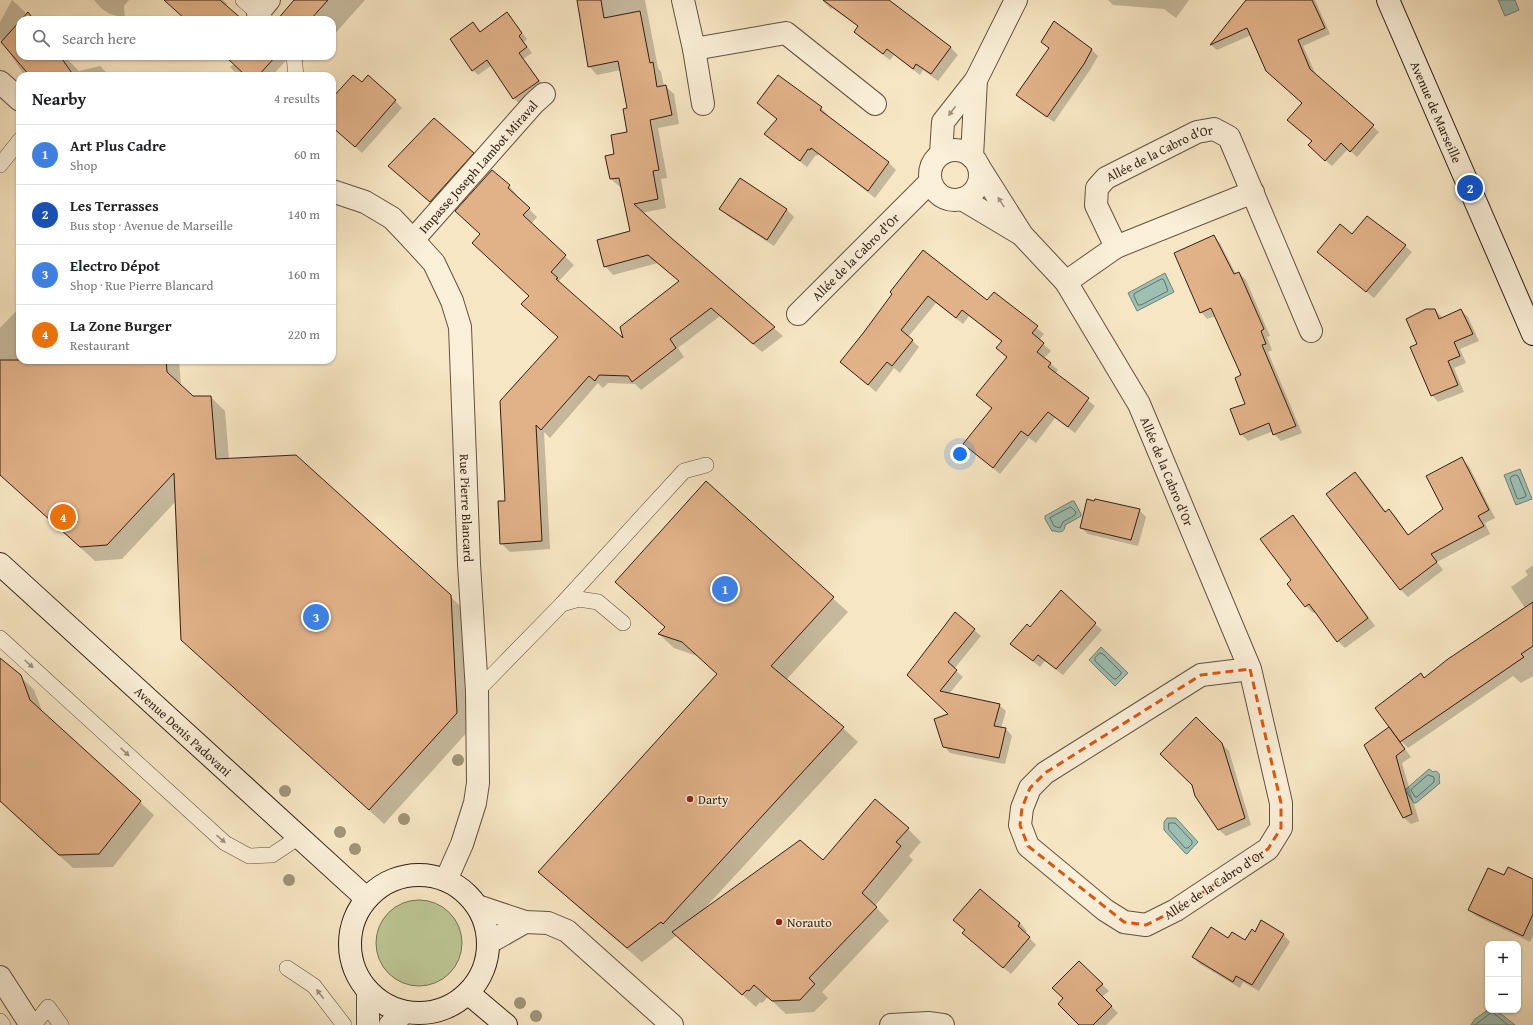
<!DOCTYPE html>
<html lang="en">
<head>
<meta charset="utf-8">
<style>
	:root { --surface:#fff; --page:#f2f2f2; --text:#202124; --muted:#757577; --line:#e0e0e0; --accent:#8f2418 }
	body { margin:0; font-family:"Gentium Book Plus",serif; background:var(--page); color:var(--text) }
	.controls { position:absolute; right:12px; bottom:12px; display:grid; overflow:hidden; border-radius:8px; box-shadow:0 1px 3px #0004 }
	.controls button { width:36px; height:36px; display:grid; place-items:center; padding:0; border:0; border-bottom:1px solid var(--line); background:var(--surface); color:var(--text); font:20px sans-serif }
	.you { position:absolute; left:960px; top:454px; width:14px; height:14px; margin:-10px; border:3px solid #fff; border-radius:50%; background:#1a73e8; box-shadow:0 0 0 6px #1a73e833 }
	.badge { display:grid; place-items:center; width:26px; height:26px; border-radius:50%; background:var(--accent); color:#fff; font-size:13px; font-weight:700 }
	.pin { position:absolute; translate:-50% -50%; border:2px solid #fff; box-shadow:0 1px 4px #0006 }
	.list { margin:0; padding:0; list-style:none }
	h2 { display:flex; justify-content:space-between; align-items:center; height:52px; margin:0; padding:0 16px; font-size:17px }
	h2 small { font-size:13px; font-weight:400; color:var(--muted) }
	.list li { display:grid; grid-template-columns:26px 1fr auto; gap:12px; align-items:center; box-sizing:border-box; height:60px; padding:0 16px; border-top:1px solid var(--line) }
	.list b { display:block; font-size:15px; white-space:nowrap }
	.list p { margin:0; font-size:13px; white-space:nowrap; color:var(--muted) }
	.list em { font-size:13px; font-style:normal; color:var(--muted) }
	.icon { flex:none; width:22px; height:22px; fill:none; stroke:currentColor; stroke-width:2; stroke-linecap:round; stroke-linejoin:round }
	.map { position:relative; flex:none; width:1533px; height:1025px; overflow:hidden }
	.search { position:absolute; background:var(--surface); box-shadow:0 1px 3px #0004; left:16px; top:16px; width:320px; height:44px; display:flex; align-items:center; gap:10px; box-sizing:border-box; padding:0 14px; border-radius:12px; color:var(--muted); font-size:15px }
	.panel { position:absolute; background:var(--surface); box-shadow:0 1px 3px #0004; left:16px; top:72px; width:320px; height:292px; border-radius:12px }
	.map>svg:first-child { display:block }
</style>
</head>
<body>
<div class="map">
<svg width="1533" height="1025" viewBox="0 0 1533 1025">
	<rect width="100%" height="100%" fill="#f7e6c3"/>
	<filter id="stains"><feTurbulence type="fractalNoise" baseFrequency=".005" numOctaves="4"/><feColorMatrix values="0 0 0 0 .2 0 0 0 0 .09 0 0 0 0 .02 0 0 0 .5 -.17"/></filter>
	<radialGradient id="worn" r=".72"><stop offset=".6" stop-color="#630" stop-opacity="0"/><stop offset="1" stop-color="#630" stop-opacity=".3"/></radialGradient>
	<!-- green -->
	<circle fill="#bcc594" stroke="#777255" cx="419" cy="943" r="43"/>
	<!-- water -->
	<g fill="#9dc0b4" stroke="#728075">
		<polygon points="1498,0 1515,0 1519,10 1505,16"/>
		<polygon points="1165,273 1174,292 1137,311 1128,293"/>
		<polygon points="1520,469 1532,499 1516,505 1504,475"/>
		<path d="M 1072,501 L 1074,501 L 1081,514 L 1081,516 L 1065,525 C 1065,530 1063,532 1058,532 L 1055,531 L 1052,531 L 1045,519 L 1045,516 Z"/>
		<polygon points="1101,647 1128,673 1115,686 1089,660"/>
		<path d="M 1429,769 L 1433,772 L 1435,771 C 1440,772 1440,776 1439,780 L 1440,783 L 1416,803 L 1414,803 L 1405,790 Z"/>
		<polygon points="1167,818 1176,818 1198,842 1187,854 1185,853 1164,830 1164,822"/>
		<polygon points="1488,1010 1496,1010 1515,1025 1471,1025 1475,1019"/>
	</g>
	<!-- shadow -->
	<g fill="#0003">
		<polygon points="12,0 25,12 26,16 28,13 35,20 20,20 20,56 64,56 79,71 100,66 110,76 25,76 0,39 0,22"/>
		<polygon points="94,0 129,0 124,6 125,18 110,14 102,9"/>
		<polygon points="180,0 223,0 227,4 226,6 242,20 186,20"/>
		<polygon points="295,0 365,0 332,37 332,20 278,20"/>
		<polygon points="577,0 645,0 658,68 661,72 664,86 665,86 674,94 679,124 658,128 667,178 661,179 666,208 642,213 668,237 783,336 762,352 720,316 678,348 684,357 641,390 635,384 608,383 603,388 598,383 550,438 544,432 550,549 510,552 501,543 506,502 559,338 530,296 481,235 509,186 517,195 516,196 537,217 531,224 574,265 559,281 565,287 564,287 625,341 680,282 658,263 613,275 605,266 631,232 622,187 620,187 611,179 607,156 616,155 628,133 628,109 621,70 597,75 589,66"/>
		<polygon points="822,0 886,0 951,48 958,55 938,81 923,70 920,75 894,55 890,60 862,39 855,32 859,27 832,8 831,9"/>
		<polygon points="1108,0 1189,0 1176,18 1164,9 1113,5"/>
		<polygon points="1248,0 1315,0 1330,34 1303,46 1316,75 1379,132 1357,157 1348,149 1332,166 1315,152 1303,104 1251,35 1217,50 1211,45"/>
		<polygon points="507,14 527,39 524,42 532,53 523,59 544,86 519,104 514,98 492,65 478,75 473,70 473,23 481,33"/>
		<polygon points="1055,23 1092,50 1098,56 1090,70 1054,122 1023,101 1017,95 1050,49 1042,42"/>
		<polygon points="221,56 290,56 272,76 239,76 230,67 234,64"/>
		<polygon points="362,84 395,101 402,108 362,153 332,126 332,99"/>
		<polygon points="758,103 821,108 828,115 828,116 889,163 896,170 875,198 819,154 817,156 816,155 807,167 773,141 766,134 778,120"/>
		<polygon points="473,153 479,160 436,208 396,172"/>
		<polygon points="740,179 787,210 794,217 774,246 728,216 721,208"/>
		<polygon points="1352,235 1405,246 1412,252 1374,298 1325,258"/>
		<polygon points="1213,236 1220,243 1236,274 1239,273 1246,280 1270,336 1267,337 1272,350 1268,352 1302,433 1281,441 1274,434 1273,431 1248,441 1241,434 1246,404 1243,376 1216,316 1207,319 1201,312"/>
		<polygon points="891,292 987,301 994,293 1044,334 1039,340 1051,351 1044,358 1058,370 1055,374 1095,406 1075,433 1055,418 1036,443 1029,438 1000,474 964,444 993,408 977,395 1007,357 998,348 1002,342 969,316 963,324 936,303 908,337 919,347 900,373 894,368 876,392 841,362 893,294"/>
		<polygon points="20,307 20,360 179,360 181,386 193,397 211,397 225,411 229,459 450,596 465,611 471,728 384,824 182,639 176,501 122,559 95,561 0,475 0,328"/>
		<polygon points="1435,310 1443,318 1461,310 1468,317 1479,341 1460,349 1466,363 1454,368 1464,392 1438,402 1432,395 1418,345"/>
		<polygon points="1462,459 1469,466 1495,518 1485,523 1490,534 1437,562 1443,570 1408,597 1401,590 1327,494 1355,473 1362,480 1386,512 1389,510 1396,517 1409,536 1444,510"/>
		<polygon points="706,483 848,612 786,680 843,728 858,742 704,909 823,861 908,829 921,842 909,856 913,860 875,906 889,921 822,992 828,998 814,1012 786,1014 768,997 762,1003 760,1002 756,1007 676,936 642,962 554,886 539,872 718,674 697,656 674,648 659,634 666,627 616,582"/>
		<polygon points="1139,510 1146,517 1138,546 1088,534 1081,528"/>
		<polygon points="1293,517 1300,524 1375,626 1345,648 1338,641 1316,612 1313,613 1306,606 1292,580"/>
		<polygon points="1533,565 1533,676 1521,683 1513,676 1408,748 1401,741 1400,742 1411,757 1402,763 1419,821 1411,824 1403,817 1366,745 1394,732 1424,678 1525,608 1511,587 1528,575 1525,571"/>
		<polygon points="1095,624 1102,630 1063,675 1045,661 1040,667 1012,644"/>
		<polygon points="974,630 981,636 954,669 963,677 949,694 999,705 1006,711 1001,728 1006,729 1012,736 1005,764 950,753 944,746 949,714 915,682"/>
		<polygon points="0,659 20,676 34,690 43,713 154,815 113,867 73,868 0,801"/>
		<polygon points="1196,719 1229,751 1251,825 1226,836 1219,830"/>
		<polygon points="1533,887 1533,935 1530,942 1476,916 1469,910"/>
		<polygon points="955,920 1020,923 1027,931 1025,933 1036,945 1011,974 971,941 966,931"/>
		<polygon points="1262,922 1284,935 1290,942 1259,991 1243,982 1240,988 1200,964 1193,957 1228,939 1245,942 1256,933"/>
		<polygon points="1079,962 1109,991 1102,997 1118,1013 1106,1025 1081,1025"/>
	</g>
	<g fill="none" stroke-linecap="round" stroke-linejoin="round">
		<!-- shore -->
		<g stroke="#687065" stroke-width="1">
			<polygon points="1162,279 1164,280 1168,291 1141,305 1138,305 1134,296 1134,294"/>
			<polygon points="1516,475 1518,476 1526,495 1525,497 1519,499 1517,498 1510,479 1511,477"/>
			<polygon points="1071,507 1076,512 1075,515 1063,522 1060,528 1054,526 1050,518"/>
			<polygon points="1100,653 1103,654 1121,672 1121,674 1116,679 1114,679 1095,661 1095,658"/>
			<polygon points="1428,775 1434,777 1434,782 1417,797 1415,797 1411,790"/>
			<polygon points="1169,823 1175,823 1192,841 1192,844 1188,848 1185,848 1169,830"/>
			<polyline points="1475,1025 1492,1012 1508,1025"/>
		</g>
	</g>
	<!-- building -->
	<g fill="#e1b188" stroke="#321f16">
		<polygon points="164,0 220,0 243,20 186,20"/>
		<polygon points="294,0 328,0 310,20 277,20"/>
		<polygon points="577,0 601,0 604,18 640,11 650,63 653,62 657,87 666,85 672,115 650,120 659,170 653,171 658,199 634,204 669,236 775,327 753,344 711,308 670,339 676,348 632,382 628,376 599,375 595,381 589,376 541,430 536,425 542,541 500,544 498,501 505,501 500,401 558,337 521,304 529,296 472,243 480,234 455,211 492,170 510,185 508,188 530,208 523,215 566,255 551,272 558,278 556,279 623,338 620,327 679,281 648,255 604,267 597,240 630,231 619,178 610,179 605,156 614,154 611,135 627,132 623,109 627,108 618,61 588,67"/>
		<polygon points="823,0 889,0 951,47 931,74 916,64 913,69 887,49 883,54 854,32 858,26"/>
		<polygon points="1246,0 1312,0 1325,28 1298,40 1310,69 1374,125 1350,152 1341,143 1325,161 1308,145 1312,141 1287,120 1302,103 1266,71 1247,28 1210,45"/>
		<polygon points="28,12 34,20 21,20"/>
		<polygon points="507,12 522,33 519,36 527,47 519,53 539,81 513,99 487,60 472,71 450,39 473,22 480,32"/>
		<polygon points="20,21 20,56 60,56 74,76 30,76 1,42"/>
		<polygon points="1054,21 1092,49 1084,64 1047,117 1016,95 1049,48 1041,42"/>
		<polygon points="225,56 276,56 258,76 246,76"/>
		<polygon points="353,75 362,82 368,75 396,100 355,147 332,127 332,98"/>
		<polygon points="778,75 822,107 820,110 889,162 868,191 811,148 810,150 808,149 800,161 764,134 777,119 757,103"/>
		<polygon points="434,118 474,153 430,202 388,166"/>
		<polygon points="740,178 787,209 767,240 719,209"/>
		<polygon points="1367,216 1406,245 1366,292 1317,252 1340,224 1352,234"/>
		<polygon points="1214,235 1234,274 1239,272 1264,329 1261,331 1266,344 1262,345 1296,426 1273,435 1269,423 1240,435 1230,409 1245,404 1235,378 1241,375 1211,308 1200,313 1174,253"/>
		<polygon points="923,250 987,300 994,292 1038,326 1032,333 1044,343 1037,352 1051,363 1048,367 1089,398 1068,427 1048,412 1028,436 1021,431 993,468 963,444 992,408 976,395 1007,357 996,348 1002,341 962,310 956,318 928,296 901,330 913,340 892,366 887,362 868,385 840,362 864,332 892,294 890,292"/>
		<polygon points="1426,309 1435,309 1439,319 1461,309 1473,334 1454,342 1460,356 1448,361 1458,385 1431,396 1410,347 1417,344 1406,319"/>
		<polygon points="0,360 166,360 167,372 193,396 211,396 216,459 296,455 451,595 457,713 369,810 181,640 174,473 107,545 80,547 0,475"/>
		<polygon points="1462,457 1489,510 1478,516 1484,526 1431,554 1437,562 1400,590 1326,494 1355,472 1385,512 1389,509 1408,535 1443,509 1426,476"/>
		<polygon points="706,481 834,597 771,666 844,727 663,924 661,922 627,948 538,872 717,674 682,642 658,634 665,627 615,582"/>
		<polygon points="1087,499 1094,501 1095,499 1140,509 1131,540 1080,528"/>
		<polygon points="1293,515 1368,618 1337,642 1309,604 1305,607 1287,584 1291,580 1260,539"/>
		<polygon points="1061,590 1096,623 1056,669 1038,655 1033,661 1010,644 1027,624 1030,627"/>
		<polygon points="1533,602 1533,646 1521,654 1524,657 1400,742 1375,708 1421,673 1424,678 1448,659"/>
		<polygon points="955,612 975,629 948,662 957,670 940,691 1000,704 994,726 1006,728 999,758 943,747 934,719 948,714 907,675"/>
		<polygon points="0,658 21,675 30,700 141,801 99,854 59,855 0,801"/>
		<polygon points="1196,717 1222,743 1245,818 1218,830 1195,796 1192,785 1160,754"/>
		<polygon points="1389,727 1405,749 1396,756 1412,814 1403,818 1364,745"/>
		<polygon points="875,799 909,828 896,842 901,846 862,893 877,907 809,978 815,984 800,1000 772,1001 754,985 749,991 747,990 742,995 672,932 800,840 823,860"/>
		<polygon points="1508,867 1533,879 1533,914 1523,936 1468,910 1488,868 1504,875"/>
		<polygon points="980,889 1020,923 1018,926 1030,937 1003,968 962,933 965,930 953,920"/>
		<polygon points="1261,920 1284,934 1252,985 1236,976 1233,982 1192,957 1211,927 1228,938 1232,932 1245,940 1252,929 1255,932"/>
		<polygon points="1079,961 1103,984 1096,990 1112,1006 1093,1025 1079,1025 1058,1004 1063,998 1052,988"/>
	</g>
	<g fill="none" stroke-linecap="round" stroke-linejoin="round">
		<defs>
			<g id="lane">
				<polyline points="243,0 265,19"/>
				<polyline points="294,56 296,76"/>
				<polyline points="0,165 20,140"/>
				<polyline points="562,604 684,471 706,465"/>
				<polyline points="0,638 225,843 249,856 272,855 299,837"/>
				<polyline points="477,691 562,604 579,599 598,602 623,623"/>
				<polyline points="287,968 314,986 344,1025"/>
				<polyline points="0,1021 3,1025"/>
				<polyline points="34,1025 48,1007 61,1025"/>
			</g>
			<g id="street">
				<polyline points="683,0 694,49 786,33 875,104"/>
				<polyline points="258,13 269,0"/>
				<polyline points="694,49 703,104"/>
				<polyline points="0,82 20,100"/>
				<circle cx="955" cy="175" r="25"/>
				<polyline points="941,154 943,122 976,80 1016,0"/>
				<polyline points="972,157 976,80"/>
				<path id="s1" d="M 979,167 L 1022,235 L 1066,282 L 1139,404 L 1250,669 L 1281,803 L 1281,828 L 1268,849 L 1176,910 L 1146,925 L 1124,922 L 1105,910 L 1028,846 L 1020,825 L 1022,808 L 1030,788 L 1045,773 L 1201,675 L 1250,669"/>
				<path id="s2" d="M 332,191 L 365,202 L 392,218 L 413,240 L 434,263 L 452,301 L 460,327 L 469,564 L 477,691 L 478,783 L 475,803 L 462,844 L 446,880"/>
				<path id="s3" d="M 1253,192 L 1116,247 L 1096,205 L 1097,188 L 1106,178 L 1197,132 L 1214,129 L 1229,137 L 1311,331"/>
				<polyline points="962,199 1019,233"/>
				<path id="s4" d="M 413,240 L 534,103 L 544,94"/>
				<polyline points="1066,282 1116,247"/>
				<path id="s5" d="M 798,314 L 930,182"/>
				<polyline points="477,906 525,922 548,923 567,931 672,1025"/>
				<polyline points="488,943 525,922"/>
				<polyline points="0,977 31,1025"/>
				<polyline points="368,1025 368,993"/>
				<polyline points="390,1025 405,1012"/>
				<polyline points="891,1025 928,1023 943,1025"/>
			</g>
			<g id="secondary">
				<path id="s6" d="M 1388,0 L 1533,334"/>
				<path id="s7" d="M 0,564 L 366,898"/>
				<circle cx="419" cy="944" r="69"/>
				<polyline points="468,993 506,1025"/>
			</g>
		</defs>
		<!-- lane casing -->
		<use href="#lane" stroke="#635141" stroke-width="16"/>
		<!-- street casing -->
		<use href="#street" stroke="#635141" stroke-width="24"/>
		<!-- secondary casing -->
		<use href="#secondary" stroke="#321f16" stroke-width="24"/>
		<!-- lane -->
		<use href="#lane" stroke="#faefd8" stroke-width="15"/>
		<!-- street -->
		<use href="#street" stroke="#faefd8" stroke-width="22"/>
		<!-- secondary -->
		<use href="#secondary" stroke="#faefd8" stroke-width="22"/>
	</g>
	<!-- trees -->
	<g fill="#a19479">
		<circle cx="458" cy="760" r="6"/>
		<circle cx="285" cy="791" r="6"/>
		<circle cx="404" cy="819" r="6"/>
		<circle cx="340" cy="832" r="6"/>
		<circle cx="355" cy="849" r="6"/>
		<circle cx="289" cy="880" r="6"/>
		<circle cx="520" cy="1003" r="6"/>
		<circle cx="536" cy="1016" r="6"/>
	</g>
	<!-- one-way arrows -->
	<defs><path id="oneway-solid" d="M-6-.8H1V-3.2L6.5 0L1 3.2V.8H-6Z"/></defs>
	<g fill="#a09181">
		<use href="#oneway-solid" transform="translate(952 111) rotate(127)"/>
		<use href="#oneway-solid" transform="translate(1001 202) rotate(-122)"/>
		<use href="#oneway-solid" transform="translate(29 664) rotate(42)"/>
		<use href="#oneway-solid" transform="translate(125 752) rotate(43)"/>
		<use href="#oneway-solid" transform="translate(221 839) rotate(41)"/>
		<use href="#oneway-solid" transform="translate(320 994) rotate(-127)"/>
	</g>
	<!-- marked area -->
	<path fill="none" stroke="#df560c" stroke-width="3" stroke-dasharray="8 5" stroke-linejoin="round" d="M 1250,669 L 1281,803 L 1281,828 L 1268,849 L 1176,910 L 1146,925 L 1124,922 L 1028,846 L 1020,825 L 1022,808 L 1030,788 L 1045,773 L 1201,675 Z"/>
	<!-- markers -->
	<g fill="#8f2418" stroke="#faefd8" stroke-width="1.5">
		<circle cx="690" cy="799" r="4"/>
		<circle cx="779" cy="922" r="4"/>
	</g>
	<g text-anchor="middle" stroke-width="3" stroke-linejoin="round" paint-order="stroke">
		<!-- street labels -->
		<g font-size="13" fill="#321f16" stroke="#faefd8">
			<text dy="5" stroke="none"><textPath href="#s6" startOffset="122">Avenue de Marseille</textPath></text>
			<text dy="5" stroke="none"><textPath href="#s3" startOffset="284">Allée de la Cabro d'Or</textPath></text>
			<text dy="5" stroke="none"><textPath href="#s4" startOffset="98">Impasse Joseph Lambot Miraval</textPath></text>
			<text dy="5" stroke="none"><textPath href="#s5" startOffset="81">Allée de la Cabro d'Or</textPath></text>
			<text dy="5" stroke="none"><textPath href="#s1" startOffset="360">Allée de la Cabro d'Or</textPath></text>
			<text dy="5" stroke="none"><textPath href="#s2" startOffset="378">Rue Pierre Blancard</textPath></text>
			<text dy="5" stroke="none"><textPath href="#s7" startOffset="248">Avenue Denis Padovani</textPath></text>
			<text transform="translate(1214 884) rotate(-33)" y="5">Allée de la Cabro d'Or</text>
		</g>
		<!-- poi labels -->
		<g font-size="13" fill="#321f16" stroke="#faefd8" text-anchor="start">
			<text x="698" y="804">Darty</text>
			<text x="787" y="927">Norauto</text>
		</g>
	</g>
	<rect width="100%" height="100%" filter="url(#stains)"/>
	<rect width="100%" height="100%" fill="url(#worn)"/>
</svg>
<div class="controls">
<button>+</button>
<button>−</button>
</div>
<div class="you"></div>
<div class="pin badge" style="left:725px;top:589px;background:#3f7fe0">1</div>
<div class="pin badge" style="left:1470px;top:188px;background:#1a4fb4">2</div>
<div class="pin badge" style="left:316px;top:617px;background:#3f7fe0">3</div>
<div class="pin badge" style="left:63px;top:517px;background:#e8710a">4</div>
<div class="search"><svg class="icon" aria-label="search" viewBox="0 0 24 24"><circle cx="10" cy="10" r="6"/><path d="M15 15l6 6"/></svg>Search here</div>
<section class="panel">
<h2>Nearby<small>4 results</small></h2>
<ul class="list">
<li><span class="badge" style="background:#3f7fe0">1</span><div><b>Art Plus Cadre</b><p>Shop</p></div><em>60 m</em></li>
<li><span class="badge" style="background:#1a4fb4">2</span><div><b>Les Terrasses</b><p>Bus stop · Avenue de Marseille</p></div><em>140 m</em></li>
<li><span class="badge" style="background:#3f7fe0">3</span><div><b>Electro Dépot</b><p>Shop · Rue Pierre Blancard</p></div><em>160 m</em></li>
<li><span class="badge" style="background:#e8710a">4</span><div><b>La Zone Burger</b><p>Restaurant</p></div><em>220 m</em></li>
</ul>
</section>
</div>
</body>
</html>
